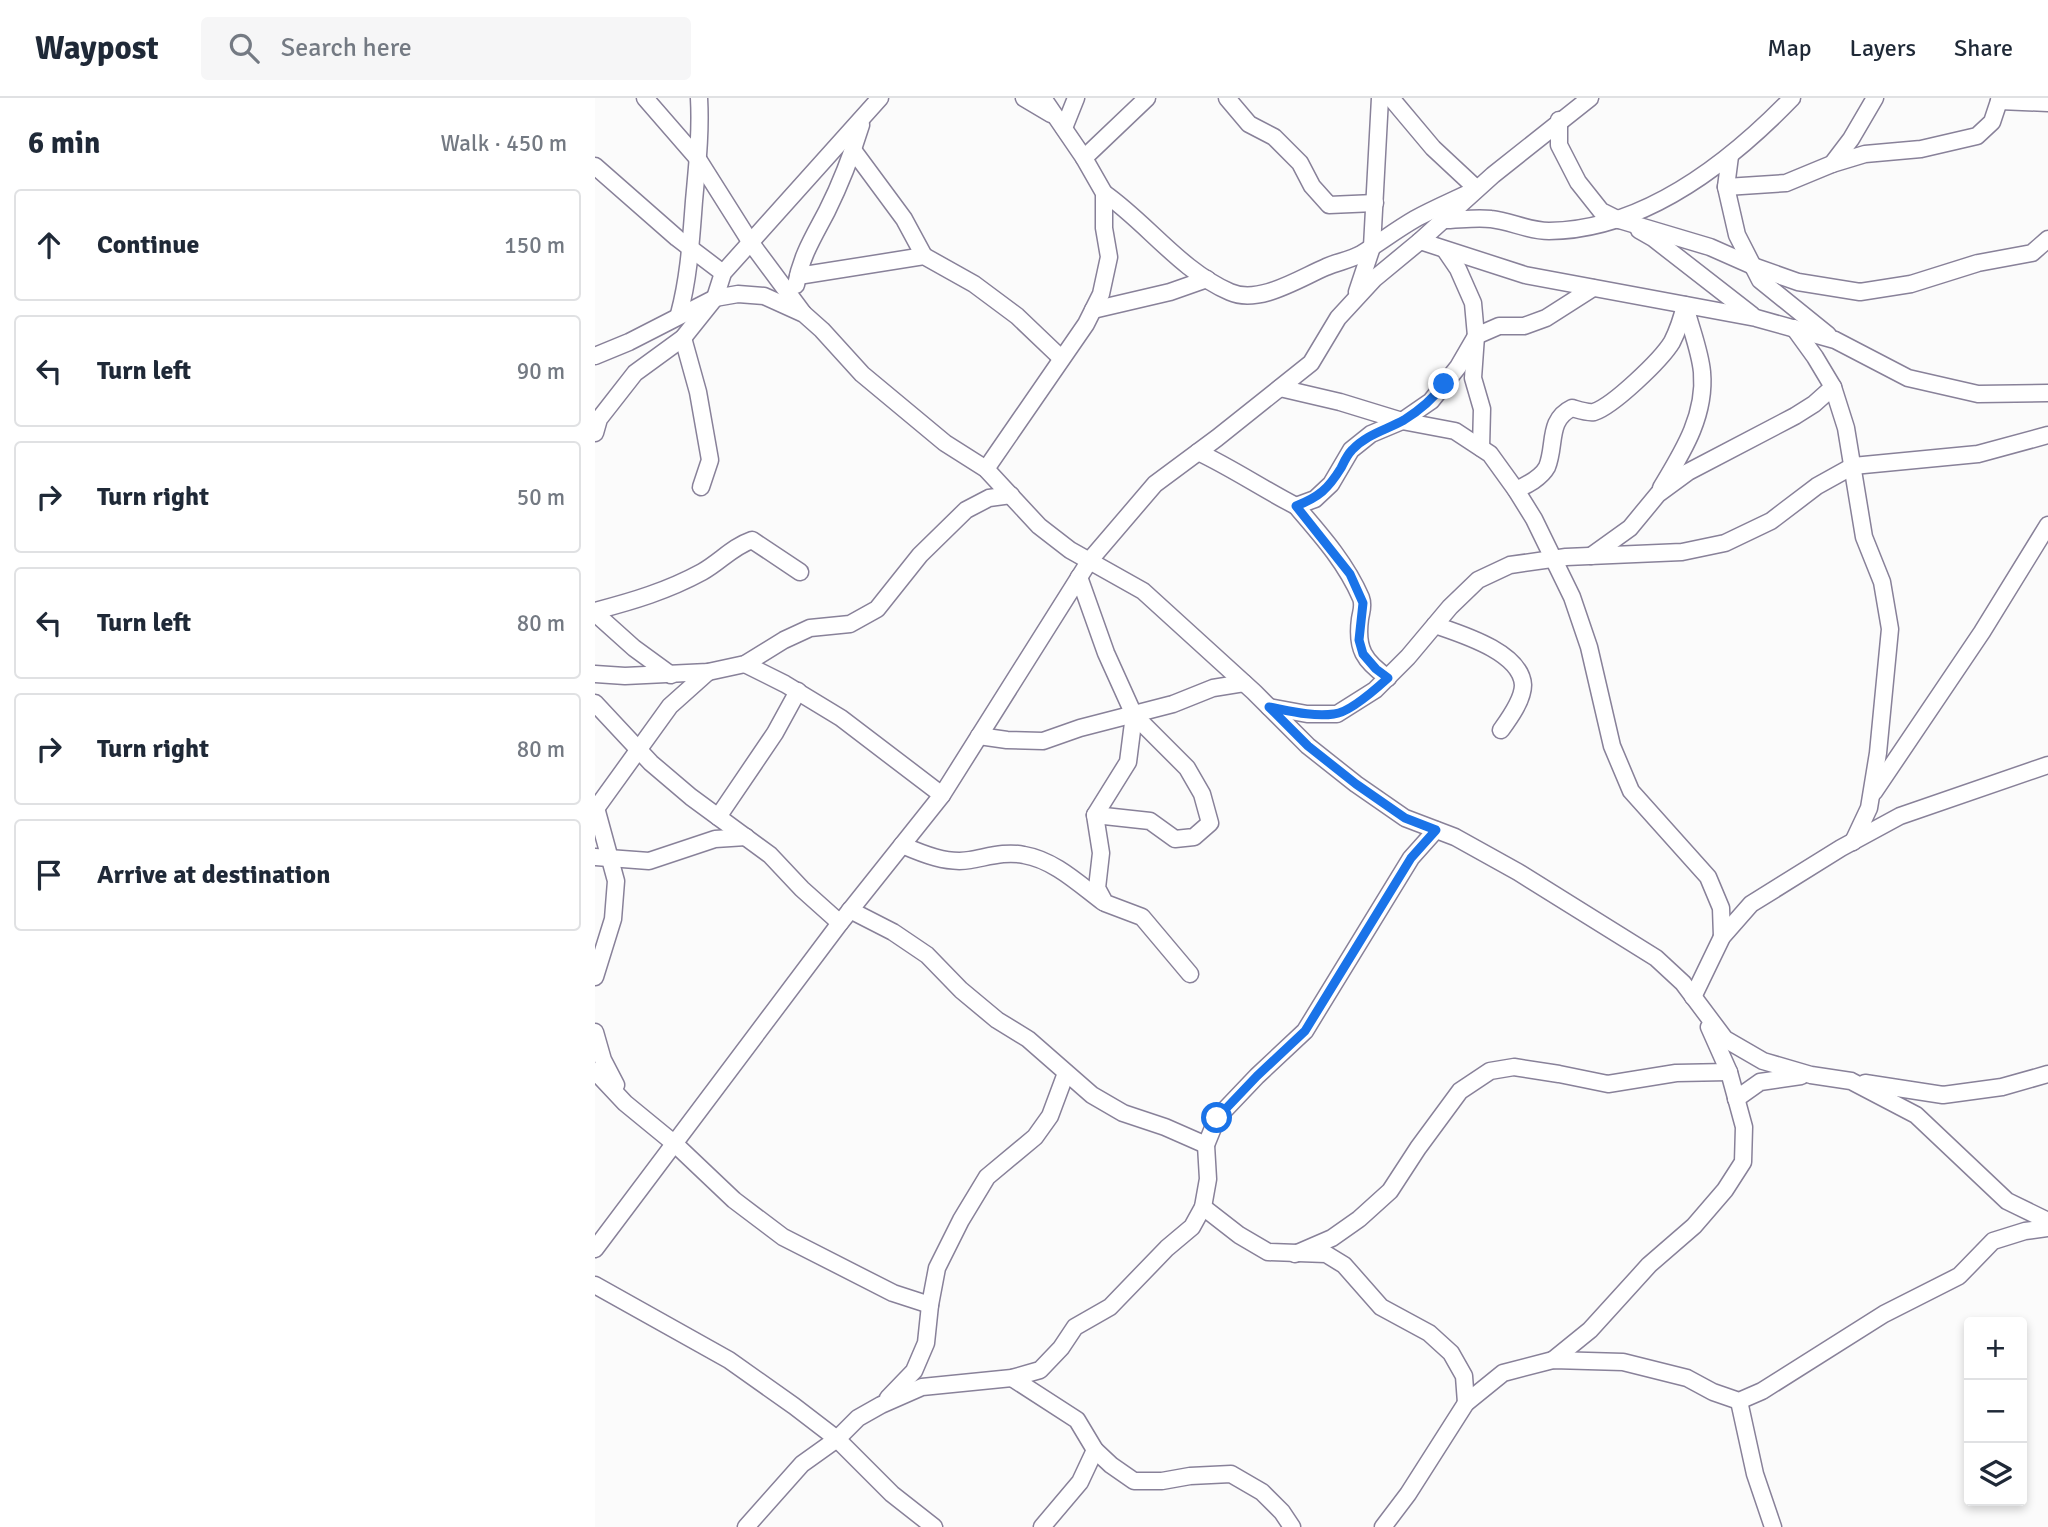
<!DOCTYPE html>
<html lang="en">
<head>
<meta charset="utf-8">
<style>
	:root { --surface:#fff; --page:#f6f6f7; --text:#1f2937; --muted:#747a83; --line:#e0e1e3 }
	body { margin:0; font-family:Signika,sans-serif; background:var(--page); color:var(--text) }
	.controls { position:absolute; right:21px; bottom:21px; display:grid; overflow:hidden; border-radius:7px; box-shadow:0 4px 10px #0003 }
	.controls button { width:63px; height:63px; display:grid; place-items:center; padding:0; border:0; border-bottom:2px solid var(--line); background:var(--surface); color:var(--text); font:35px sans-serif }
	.stop { position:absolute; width:21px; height:21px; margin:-16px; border:5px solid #1a73e8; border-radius:50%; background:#fff }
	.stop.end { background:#1a73e8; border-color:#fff; box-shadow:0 2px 7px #0008 }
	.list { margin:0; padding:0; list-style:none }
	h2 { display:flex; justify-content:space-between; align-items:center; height:91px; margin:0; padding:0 28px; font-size:30px }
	h2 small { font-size:23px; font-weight:400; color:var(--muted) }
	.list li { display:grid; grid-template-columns:46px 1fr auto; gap:21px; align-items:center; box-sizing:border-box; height:112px; margin:0 14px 14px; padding:0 14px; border:2px solid var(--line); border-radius:7px }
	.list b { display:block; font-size:26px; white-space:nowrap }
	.list em { font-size:23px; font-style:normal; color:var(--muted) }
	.icon { flex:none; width:38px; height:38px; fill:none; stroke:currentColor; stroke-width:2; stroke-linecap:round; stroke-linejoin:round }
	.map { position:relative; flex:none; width:1453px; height:1429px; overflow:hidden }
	header { display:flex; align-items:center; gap:42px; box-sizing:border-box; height:98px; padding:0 35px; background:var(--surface); border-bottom:2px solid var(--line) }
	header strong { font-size:33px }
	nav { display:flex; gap:38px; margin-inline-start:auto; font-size:24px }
	.search { width:490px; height:63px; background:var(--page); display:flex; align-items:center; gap:18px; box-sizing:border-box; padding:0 24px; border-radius:7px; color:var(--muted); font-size:26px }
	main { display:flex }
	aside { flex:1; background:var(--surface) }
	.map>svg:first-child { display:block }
</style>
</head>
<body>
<header>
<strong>Waypost</strong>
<div class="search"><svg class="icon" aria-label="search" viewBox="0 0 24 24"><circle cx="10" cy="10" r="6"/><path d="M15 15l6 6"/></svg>Search here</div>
<nav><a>Map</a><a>Layers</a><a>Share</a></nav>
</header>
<main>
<aside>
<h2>6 min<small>Walk · 450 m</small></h2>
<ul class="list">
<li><svg class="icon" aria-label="ahead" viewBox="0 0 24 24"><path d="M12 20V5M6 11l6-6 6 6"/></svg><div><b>Continue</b></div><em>150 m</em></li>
<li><svg class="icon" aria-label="left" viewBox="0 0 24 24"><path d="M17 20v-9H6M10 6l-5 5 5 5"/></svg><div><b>Turn left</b></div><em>90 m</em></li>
<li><svg class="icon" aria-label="right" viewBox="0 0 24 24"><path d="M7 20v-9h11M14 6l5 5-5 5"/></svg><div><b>Turn right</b></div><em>50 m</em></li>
<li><svg class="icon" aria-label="left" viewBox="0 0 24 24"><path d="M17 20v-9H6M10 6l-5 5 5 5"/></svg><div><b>Turn left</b></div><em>80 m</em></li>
<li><svg class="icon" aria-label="right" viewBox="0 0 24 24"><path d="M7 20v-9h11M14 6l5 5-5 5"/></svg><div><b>Turn right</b></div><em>80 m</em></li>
<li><svg class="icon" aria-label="arrive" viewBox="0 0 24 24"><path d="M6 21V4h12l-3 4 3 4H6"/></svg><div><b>Arrive at destination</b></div></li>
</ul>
</aside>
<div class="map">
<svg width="1453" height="1429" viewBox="0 0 1453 1429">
	<rect width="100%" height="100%" fill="#fbfbfb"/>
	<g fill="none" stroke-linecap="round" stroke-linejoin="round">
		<defs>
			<g id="minor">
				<polyline points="50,0 103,61 156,145 208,215"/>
				<polyline points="429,0 456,16"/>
				<polyline points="632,0 654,26 679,39 705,65 717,88 734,107 780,105"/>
				<polyline points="1404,3 1453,5"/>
				<polyline points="964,22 964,47 983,84 1006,113 1024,122"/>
				<polyline points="469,30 481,0"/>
				<polyline points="258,52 309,121 329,158"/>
				<polyline points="1135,58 1131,89 1142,137 1165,182 1233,237"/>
				<polyline points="489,60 552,0"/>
				<polyline points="1237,66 1270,56 1326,51 1382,38 1397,24 1405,0"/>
				<polyline points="0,68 82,140 128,175"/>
				<polyline points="1131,89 1191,85 1237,66 1256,41 1280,0"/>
				<path d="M 509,95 C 552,125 586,173 635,194 C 664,207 705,180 731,169 C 742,164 755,162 766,156 C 784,145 801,132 820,121 C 840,110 862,101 882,91 L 838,50 L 796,0"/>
				<polyline points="1021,121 1115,149 1158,168 1203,184 1265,194 1316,186 1383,165 1437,155 1453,141"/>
				<path d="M 848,122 C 863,122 881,119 896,121 C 915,123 934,133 954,133 C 1049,132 1134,65 1197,0"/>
				<polyline points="1044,132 1058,140 1157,217"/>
				<polyline points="825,143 930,177 1161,220 1240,242 1313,280 1383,296 1453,295"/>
				<polyline points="850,152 863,171 878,205 881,238 878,280 887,311 886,350"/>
				<polyline points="203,178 329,158 379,186 422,218 466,260"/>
				<path d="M 201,187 C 206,158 219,138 232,113 C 246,85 257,56 266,27"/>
				<polyline points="762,194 777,149 785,0"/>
				<polyline points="498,212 575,194 612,181"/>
				<path d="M 84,216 C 94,179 96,142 99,103 C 102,69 106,35 104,0"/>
				<polyline points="1199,230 1220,259 1238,289 1251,330 1269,439 1287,484 1295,531 1283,655 1274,710 1258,744"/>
				<polyline points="88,240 103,294 115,362 106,389"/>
				<polyline points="0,258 34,244 120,200 143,196 169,198 209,216 227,232 267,276 350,345 391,371 444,428 475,452 548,493 659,594 713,648 761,686 810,720 860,739 923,774 1061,860 1088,885 1130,941 1168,963 1216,977 1256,983 1321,1017 1412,1103 1453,1123"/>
				<polyline points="685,290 745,304 807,323 860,333 895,356 921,392 939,421 977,499 994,549 1017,648 1036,693 1113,779 1126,810 1127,839"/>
				<polyline points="0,335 4,321 40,275 88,240 120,200 128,175 285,0"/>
				<path d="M 603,354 C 637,370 668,391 701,408 L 720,401 L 736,386 L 756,352 L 776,336 L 807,323 L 836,303 L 863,269 L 881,238 L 904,228 L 929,228 L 951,220 L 998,190"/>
				<polyline points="391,371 491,226 506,196 514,159 509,130 509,95 489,60 448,0"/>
				<path d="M 1066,390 C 1087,355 1111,318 1107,274 C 1105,253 1096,231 1091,211"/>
				<path d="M 921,392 C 932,387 946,380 952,369 C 961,347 952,322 977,310 C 984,312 992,315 999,314 C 1018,308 1066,262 1077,244 C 1083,232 1087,220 1090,207"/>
				<path d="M 701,408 C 726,437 751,465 766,500 C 769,508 766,514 765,521 C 761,551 769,563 793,580"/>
				<polyline points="996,458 1035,430 1063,396 1093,374 1200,318 1219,306 1238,289"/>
				<polyline points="484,479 511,555 539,617 592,670 607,696 615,725 599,739 580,741 555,723 500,717"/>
				<path d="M 0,513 C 38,503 72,493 107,474 C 125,464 137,449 157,442 L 205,474"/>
				<polyline points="0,515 39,550 76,577"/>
				<path d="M 840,527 C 866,536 926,554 928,587 C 928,602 914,621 906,632"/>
				<polyline points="150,566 190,586 246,620 347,697"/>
				<polyline points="0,576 30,578 113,574 150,566 189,542 215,530 255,526 282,511 325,457 371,412 394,400 416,397"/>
				<polyline points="0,605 56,665 96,699 175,757 207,791 245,825"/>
				<polyline points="674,609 712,616 742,616 780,592 813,559 855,509 883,482 915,467 971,459 1087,454 1130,445 1176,423 1222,388 1258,368 1383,356 1453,337"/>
				<polyline points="539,617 533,664 500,717 506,755 502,790 510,805 547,819 595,876"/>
				<polyline points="384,638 412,642 448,643 485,630 578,606 618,590 649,585"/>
				<polyline points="1279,694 1387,534 1453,427"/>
				<polyline points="0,706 21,783 18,821 0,879"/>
				<polyline points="0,712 75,608 113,574"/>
				<polyline points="123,719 180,635 203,593"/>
				<path d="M 307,747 C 328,756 352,766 375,762 C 393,759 410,753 429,757 C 459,762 484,786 508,804"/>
				<polyline points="0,759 54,763 120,741 151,739"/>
				<polyline points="255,812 298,834 332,857 366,892 402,922 433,941 497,997 528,1015 570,1029 611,1047"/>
				<polyline points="1098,899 1127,839 1156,806 1246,750 1305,718 1453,667"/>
				<polyline points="0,934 8,962 21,987"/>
				<polyline points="0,973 30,1005 80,1046 139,1102 188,1139 298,1195 335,1207"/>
				<polyline points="1270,985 1348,997 1407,989 1453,976"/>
				<polyline points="1141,1001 1165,984 1206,978"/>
				<polyline points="608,1109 644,1137 673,1154 731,1156 749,1167 786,1209 834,1235 856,1255 869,1278 871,1305"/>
				<polyline points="0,1151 245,825 347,697 495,462 560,386 622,340 716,265 743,220 779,181 825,143 898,77 995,0"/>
				<polyline points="700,1156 737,1140 764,1121 795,1093 823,1050 865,993 895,973 919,969 964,976 1013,986 1081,975 1134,974"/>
				<polyline points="0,1187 134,1262 199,1308 242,1341 297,1396 339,1429"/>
				<polyline points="958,1262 995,1232 1054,1167 1099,1128 1130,1092 1148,1064 1149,1029 1134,974 1114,929"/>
				<polyline points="417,1280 482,1322 500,1352 516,1367 539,1383 567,1383 595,1378 636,1376 667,1394 687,1414 697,1429"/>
				<polyline points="293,1300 319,1273 331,1245 335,1207 342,1170 366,1122 392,1079 440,1039 455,1018 471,975"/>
				<polyline points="1144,1303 1160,1376 1178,1429"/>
				<polyline points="151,1429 207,1366 242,1341 263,1320 286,1307 327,1289 417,1280 445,1272 466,1250 480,1229 515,1209 572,1150 597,1129 608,1109 613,1081 611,1047 622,1020 662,978 710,933 816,760 841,732"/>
				<polyline points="447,1429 485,1384 500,1352"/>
				<polyline points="788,1429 813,1396 871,1305 908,1275 958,1262 1028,1264 1092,1280 1118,1294 1144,1303 1167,1293 1289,1216 1364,1178 1398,1143 1430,1133 1453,1130"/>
			</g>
		</defs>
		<!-- minor casing -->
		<use href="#minor" stroke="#888199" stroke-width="19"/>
		<!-- minor -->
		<use href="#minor" stroke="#fff" stroke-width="16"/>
	</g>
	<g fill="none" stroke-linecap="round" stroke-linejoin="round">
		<!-- route -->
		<path stroke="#1a73e8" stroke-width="9" d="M 622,1020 L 662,978 L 710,933 L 816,760 L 841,732 L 810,720 L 761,686 L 713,648 L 674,609 C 695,613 718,619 739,616 C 754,615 782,590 793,580 L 781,571 L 768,556 L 764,542 L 768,505 L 755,476 L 701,408 C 724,399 733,391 746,370 C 749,364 752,357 757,352 C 772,336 791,332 809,322 C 825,312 838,301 849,286"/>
	</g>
</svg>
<div class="controls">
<button>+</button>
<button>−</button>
<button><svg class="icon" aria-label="layers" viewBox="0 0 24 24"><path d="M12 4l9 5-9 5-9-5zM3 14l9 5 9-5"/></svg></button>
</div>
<div class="stop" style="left:622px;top:1020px"></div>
<div class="stop end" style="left:849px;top:286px"></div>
</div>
</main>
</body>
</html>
